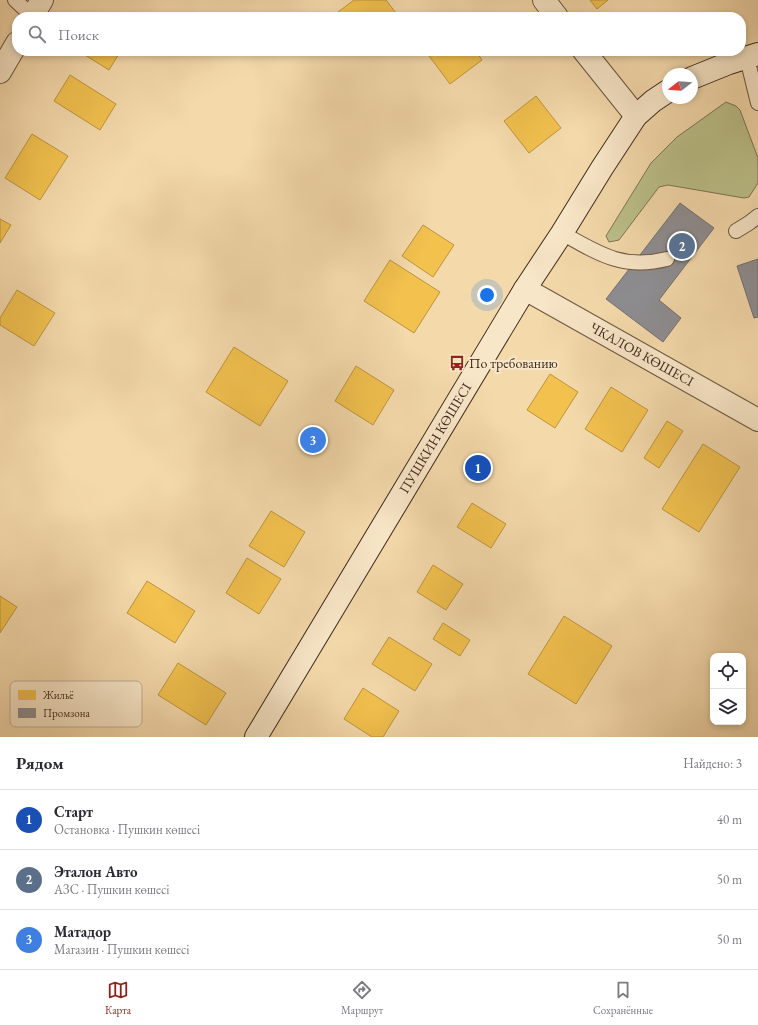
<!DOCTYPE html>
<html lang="ru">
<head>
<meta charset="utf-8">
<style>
	:root { --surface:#fff; --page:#f2f2f3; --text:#2b2b33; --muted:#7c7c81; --line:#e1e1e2; --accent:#8f2418 }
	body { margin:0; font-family:"EB Garamond",serif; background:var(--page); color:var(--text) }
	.controls { position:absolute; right:12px; bottom:12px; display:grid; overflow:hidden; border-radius:8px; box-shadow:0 2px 6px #0003 }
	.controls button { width:36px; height:36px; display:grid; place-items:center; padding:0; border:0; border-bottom:1px solid var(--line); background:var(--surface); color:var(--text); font:20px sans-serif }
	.compass { position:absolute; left:662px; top:68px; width:36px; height:36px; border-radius:50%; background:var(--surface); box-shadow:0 2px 6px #0003; rotate:253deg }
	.you { position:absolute; left:487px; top:295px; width:14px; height:14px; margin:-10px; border:3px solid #fff; border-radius:50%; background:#1a73e8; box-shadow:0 0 0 6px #1a73e833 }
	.badge { display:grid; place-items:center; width:26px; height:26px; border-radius:50%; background:var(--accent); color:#fff; font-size:13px; font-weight:700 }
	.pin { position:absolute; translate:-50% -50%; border:2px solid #fff; box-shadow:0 1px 4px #0006 }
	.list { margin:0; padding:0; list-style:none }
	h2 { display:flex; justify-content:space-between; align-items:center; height:52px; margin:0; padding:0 16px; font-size:17px }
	h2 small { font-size:13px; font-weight:400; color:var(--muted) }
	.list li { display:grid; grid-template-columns:26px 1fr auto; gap:12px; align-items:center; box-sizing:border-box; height:60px; padding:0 16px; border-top:1px solid var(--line) }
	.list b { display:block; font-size:15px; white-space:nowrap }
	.list p { margin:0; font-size:13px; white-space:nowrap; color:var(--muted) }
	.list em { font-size:13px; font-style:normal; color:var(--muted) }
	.icon { flex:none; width:22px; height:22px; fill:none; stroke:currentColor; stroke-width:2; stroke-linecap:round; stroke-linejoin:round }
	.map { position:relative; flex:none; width:758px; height:737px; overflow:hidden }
	.search { position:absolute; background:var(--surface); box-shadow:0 2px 6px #0003; left:12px; right:12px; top:12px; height:44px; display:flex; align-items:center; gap:10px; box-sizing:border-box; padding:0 14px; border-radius:16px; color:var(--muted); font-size:15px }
	.sheet { height:232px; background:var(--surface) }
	nav { display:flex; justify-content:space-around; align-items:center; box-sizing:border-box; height:56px; border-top:1px solid var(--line); background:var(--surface); font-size:11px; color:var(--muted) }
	nav a { display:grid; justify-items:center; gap:2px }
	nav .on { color:var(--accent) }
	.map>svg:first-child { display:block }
</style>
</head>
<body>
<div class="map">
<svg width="758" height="737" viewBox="0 0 758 737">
	<rect width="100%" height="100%" fill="#f4d9ab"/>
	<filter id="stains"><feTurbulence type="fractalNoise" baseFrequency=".005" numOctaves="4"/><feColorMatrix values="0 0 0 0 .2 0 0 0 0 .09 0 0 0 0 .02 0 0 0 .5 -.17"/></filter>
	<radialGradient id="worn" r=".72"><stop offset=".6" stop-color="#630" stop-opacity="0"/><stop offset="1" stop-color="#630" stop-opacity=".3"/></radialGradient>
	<!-- green -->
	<polygon fill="#bbbf89" stroke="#7d7453" points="726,102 736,106 740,110 758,158 758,183 749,197 744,198 668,185 659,187 619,240 609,242 606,236 651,163 677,137"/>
	<!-- homes -->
	<g fill="#f2c14e" stroke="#bc943f">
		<polygon points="354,0 386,0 399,17 335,17 334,15"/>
		<polygon points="590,0 608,0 597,9"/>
		<polygon points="87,51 119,51 120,52 109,70 85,55"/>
		<polygon points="428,51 476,51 482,60 450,84 426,52"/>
		<polygon points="70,75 116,104 100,130 54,101"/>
		<polygon points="536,96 561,128 529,153 504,121"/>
		<polygon points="32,134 68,156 40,200 5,178"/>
		<polygon points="0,219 11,225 0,243"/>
		<polygon points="423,225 454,245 433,277 402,256"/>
		<polygon points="390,260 440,292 414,333 364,301"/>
		<polygon points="17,290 55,313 34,346 0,325 0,318"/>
		<polygon points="234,347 288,381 260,426 206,392"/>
		<polygon points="356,366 394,390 373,425 335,401"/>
		<polygon points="550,374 578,392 555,428 527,410"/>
		<polygon points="611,387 648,410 622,452 585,429"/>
		<polygon points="667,421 683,431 659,468 644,458"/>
		<polygon points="703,444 740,467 699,532 662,509"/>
		<polygon points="472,503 506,524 491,548 457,527"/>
		<polygon points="271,511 305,532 284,567 249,546"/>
		<polygon points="247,558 281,579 259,614 226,593"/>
		<polygon points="433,565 463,584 446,610 417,592"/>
		<polygon points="147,581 195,611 175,643 127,613"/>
		<polygon points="0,596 17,607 0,633"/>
		<polygon points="564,616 612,646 576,704 528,674"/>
		<polygon points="443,623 470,640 460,656 433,639"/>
		<polygon points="389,637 432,664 415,691 372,664"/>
		<polygon points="178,663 226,693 206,725 158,695"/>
		<polygon points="363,688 399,711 383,737 372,737 344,719"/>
	</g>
	<!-- industry -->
	<g fill="#8d8d92" stroke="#766f6f">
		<polygon points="680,203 714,228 659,300 681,318 663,342 606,299"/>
		<polygon points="758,259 758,317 754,318 737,266"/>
	</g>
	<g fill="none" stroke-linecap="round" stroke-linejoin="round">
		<defs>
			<g id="lane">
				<polyline points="15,0 32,16"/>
				<polyline points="747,58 758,103"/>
				<polyline points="736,231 749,223 758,216"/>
				<path d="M 562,233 C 599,254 623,270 667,259"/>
			</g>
			<g id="street">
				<polyline points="544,0 557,17"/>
				<polyline points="32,17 42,0"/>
				<polyline points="584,51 636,116"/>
				<polyline points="0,72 17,43"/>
				<polyline points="525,289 758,420"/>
			</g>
			<g id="secondary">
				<polyline points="692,78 729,63 758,54"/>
				<polyline points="256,737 525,289 562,233 602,168 636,116 653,101 668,91"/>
			</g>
		</defs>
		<!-- lane casing -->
		<use href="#lane" stroke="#6c5640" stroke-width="16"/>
		<!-- street casing -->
		<use href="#street" stroke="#6c5640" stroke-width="24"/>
		<!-- secondary casing -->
		<use href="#secondary" stroke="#3f2a1d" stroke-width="24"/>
		<!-- lane -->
		<use href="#lane" stroke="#f8e6c8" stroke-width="14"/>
		<!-- street -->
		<use href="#street" stroke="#f8e6c8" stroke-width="22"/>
		<!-- secondary -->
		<use href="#secondary" stroke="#f8e6c8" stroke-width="22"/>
	</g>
	<!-- icons -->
	<defs>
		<symbol id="bus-bare" viewBox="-9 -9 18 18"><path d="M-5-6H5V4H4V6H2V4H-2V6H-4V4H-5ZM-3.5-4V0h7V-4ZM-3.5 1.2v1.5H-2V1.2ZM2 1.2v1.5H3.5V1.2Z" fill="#8f2418" stroke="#f8e6c8" stroke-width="2.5" paint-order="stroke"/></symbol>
	</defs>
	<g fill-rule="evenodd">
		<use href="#bus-bare" x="446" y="352" width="22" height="22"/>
	</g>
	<g text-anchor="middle" stroke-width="4" stroke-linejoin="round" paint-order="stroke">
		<!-- street labels -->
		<g font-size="14" fill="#3f2a1d" stroke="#f8e6c8">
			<text transform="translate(642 354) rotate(29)" y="5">ЧКАЛОВ КӨШЕСІ</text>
			<text transform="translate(435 438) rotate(-59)" y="5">ПУШКИН КӨШЕСІ</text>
		</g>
		<!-- poi labels -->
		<g font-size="14" fill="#3f2a1d" stroke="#f8e6c8" text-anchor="start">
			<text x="469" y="368">По требованию</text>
		</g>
	</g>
	<!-- legend -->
	<rect x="10" y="681" width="132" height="46" rx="6" fill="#f8e6c8" stroke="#c0ae95" stroke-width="1"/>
	<rect x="18" y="690" width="18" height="10" fill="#f2c14e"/>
	<rect x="18" y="708" width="18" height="10" fill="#8d8d92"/>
	<g font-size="11" fill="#3f2a1d">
		<text x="43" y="699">Жильё</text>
		<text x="43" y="717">Промзона</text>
	</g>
	<rect width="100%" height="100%" filter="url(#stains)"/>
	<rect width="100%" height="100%" fill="url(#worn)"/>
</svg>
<div class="controls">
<button><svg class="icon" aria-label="locate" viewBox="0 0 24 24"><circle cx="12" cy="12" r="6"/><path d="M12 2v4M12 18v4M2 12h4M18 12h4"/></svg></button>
<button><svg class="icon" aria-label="layers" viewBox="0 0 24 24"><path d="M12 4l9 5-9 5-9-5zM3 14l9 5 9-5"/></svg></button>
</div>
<svg class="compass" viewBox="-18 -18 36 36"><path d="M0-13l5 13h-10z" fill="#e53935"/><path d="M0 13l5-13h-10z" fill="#7c7c81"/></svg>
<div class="you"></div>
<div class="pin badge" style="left:478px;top:468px;background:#1a4fb4">1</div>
<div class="pin badge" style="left:682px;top:246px;background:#5c6f8a">2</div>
<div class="pin badge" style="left:313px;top:440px;background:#3f7fe0">3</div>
<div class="search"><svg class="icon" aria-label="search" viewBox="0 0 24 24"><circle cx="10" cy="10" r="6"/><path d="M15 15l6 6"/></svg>Поиск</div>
</div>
<section class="sheet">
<h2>Рядом<small>Найдено: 3</small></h2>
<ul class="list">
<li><span class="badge" style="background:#1a4fb4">1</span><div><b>Старт</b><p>Остановка · Пушкин көшесі</p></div><em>40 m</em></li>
<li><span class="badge" style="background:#5c6f8a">2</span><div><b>Эталон Авто</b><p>АЗС · Пушкин көшесі</p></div><em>50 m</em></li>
<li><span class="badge" style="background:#3f7fe0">3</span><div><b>Матадор</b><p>Магазин · Пушкин көшесі</p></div><em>50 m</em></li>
</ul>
</section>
<nav>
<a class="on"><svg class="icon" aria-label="map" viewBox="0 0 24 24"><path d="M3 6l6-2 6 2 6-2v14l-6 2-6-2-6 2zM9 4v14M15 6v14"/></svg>Карта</a>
<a><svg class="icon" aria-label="directions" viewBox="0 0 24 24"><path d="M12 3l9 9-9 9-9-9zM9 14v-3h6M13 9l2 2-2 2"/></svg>Маршрут</a>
<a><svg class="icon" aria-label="saved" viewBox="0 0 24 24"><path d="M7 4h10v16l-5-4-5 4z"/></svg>Сохранённые</a>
</nav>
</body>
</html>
